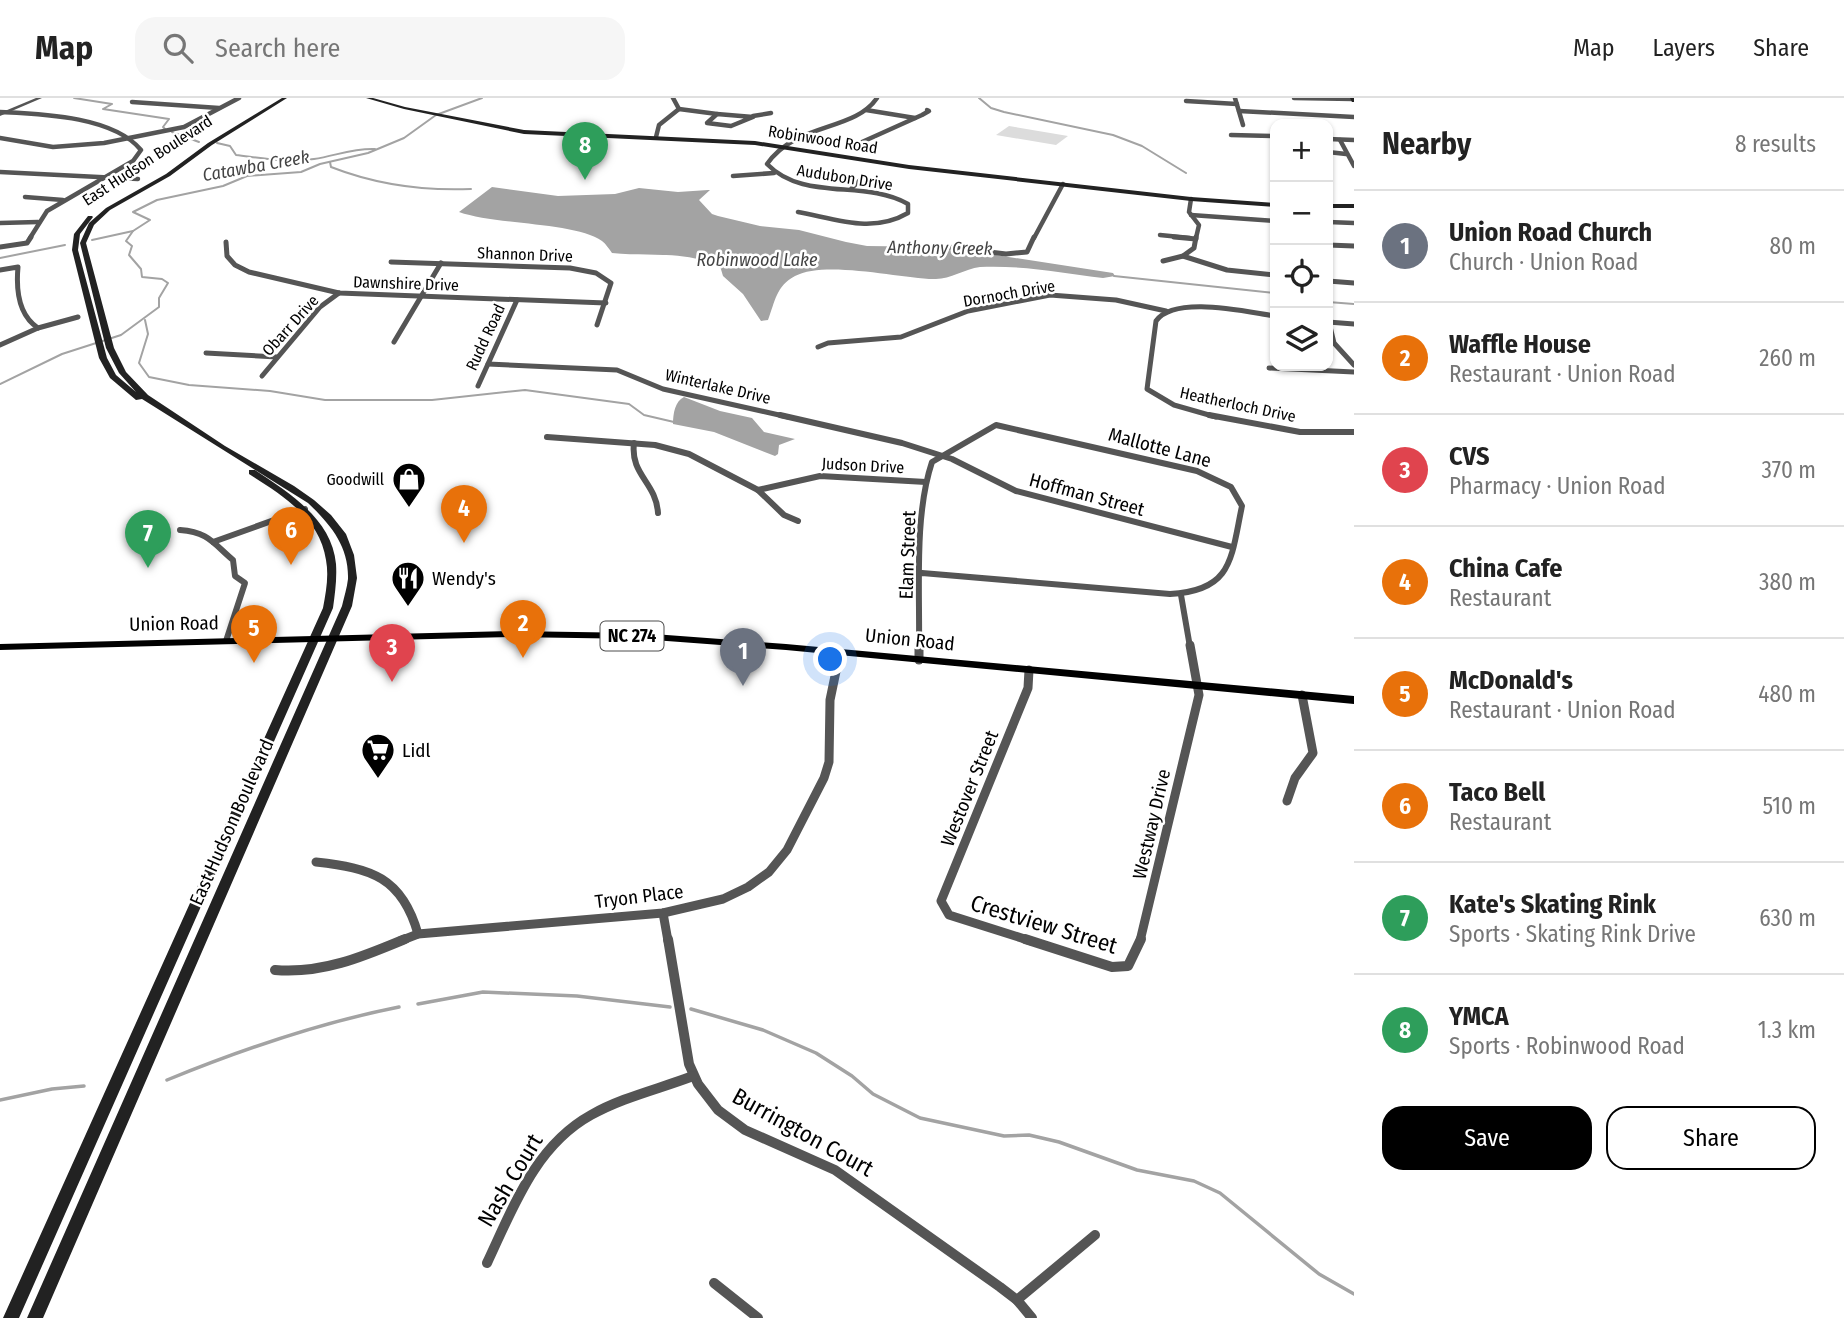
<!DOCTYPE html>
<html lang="en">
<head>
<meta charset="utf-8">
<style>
	:root { --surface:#fff; --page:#f6f6f6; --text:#222; --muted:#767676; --line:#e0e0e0; --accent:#000 }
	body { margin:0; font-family:"Fira Sans Condensed",sans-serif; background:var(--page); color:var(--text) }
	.controls { position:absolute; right:21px; top:21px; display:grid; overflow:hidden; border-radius:14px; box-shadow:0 2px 5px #0004 }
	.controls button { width:63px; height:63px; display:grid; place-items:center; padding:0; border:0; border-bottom:2px solid var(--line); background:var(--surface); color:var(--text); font:35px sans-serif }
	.you { position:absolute; left:831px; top:562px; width:24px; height:24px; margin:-18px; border:5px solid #fff; border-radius:50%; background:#1a73e8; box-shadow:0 0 0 10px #1a73e833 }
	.badge { display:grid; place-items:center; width:46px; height:46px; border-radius:50%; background:var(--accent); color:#fff; font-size:23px; font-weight:700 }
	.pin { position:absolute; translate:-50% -58px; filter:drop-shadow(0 2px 4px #0008) }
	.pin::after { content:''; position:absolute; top:37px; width:24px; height:21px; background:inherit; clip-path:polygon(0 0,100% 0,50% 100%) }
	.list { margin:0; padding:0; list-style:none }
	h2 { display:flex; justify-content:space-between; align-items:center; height:91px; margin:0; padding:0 28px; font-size:30px }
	h2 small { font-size:23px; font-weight:400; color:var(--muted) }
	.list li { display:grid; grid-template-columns:46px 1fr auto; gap:21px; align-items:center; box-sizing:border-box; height:112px; padding:0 28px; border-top:2px solid var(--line) }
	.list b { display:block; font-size:26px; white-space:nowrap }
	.list p { margin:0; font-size:23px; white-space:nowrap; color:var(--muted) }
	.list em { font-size:23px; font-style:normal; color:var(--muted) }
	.actions { display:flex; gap:14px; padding:21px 28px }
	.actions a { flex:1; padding:16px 0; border:2px solid var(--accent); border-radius:21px; text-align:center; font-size:24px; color:var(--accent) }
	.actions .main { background:var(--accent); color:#fff }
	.icon { flex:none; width:38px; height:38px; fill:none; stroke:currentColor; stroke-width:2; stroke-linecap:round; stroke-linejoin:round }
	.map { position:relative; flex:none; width:1354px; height:1220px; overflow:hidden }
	header { display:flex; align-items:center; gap:42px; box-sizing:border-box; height:98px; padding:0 35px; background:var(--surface); border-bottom:2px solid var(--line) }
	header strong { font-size:33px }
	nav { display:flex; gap:38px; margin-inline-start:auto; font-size:24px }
	.search { width:490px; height:63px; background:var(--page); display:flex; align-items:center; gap:18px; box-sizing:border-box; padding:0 24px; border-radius:21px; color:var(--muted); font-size:26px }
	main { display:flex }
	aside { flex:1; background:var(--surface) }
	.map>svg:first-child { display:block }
</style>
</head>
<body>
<header>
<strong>Map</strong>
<div class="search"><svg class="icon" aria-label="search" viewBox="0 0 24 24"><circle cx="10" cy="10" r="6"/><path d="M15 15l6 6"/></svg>Search here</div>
<nav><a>Map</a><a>Layers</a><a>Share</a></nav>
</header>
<main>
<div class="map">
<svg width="1354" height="1220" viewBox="0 0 1354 1220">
	<rect width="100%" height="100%" fill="#fff"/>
	<!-- green -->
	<polygon fill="#dcdcdc" points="1009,28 1068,38 1056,47 996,37"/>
	<!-- water -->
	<g fill="#a3a3a3">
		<path d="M 492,89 L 558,98 L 615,96 L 639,90 L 678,94 L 708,92 L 710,92 L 699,102 L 712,116 L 718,118 L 760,128 L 799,132 L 846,144 L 867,148 L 944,149 L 1113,175 L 1115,178 L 1103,180 C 1063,175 1021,167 980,169 C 964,171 949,182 934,181 C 898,180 825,162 795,178 C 776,188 775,204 768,222 L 761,223 L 743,196 L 723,178 L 720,168 C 681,152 651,159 612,155 C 609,151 606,146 602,143 C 576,124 495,127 459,114 Z"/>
		<path d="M 684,299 L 720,313 L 752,320 L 764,334 L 795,341 L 779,347 L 778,356 L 775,358 L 714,334 L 673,326 C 673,316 675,303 684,299 Z"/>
	</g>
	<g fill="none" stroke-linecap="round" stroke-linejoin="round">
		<!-- stream-far1 -->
		<g stroke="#a3a3a3" stroke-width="2">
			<polyline points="74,0 112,6 103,11 169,21 163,29 165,31"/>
			<polyline points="979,0 991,10 1004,14 1113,37 1142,48 1186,75"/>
			<polyline points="172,34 199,44"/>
			<path d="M 217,45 L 230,48 L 236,57 C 262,60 289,65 314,61 C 335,58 353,50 375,51"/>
			<path d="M 330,64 L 331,69 C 377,87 422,93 471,91"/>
			<polyline points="92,142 133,133"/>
			<polyline points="0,160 65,147"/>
			<polyline points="1114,178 1275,195"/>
			<polyline points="1328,204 1354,206"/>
			<polyline points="145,222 148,236 139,265 149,279 189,287 270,293 325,302 432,302 525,292 629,306 644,317 674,324"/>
			<polyline points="0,286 62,256 121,237 159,209 159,200 168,185 162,181 142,179 141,171 129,157 132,148 126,143 133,133 150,122 133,114 157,102 223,88 247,78 301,74 320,66 368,55 404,40 436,17 482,0"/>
		</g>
		<!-- stream -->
		<g stroke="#a3a3a3" stroke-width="3.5">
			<polyline points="418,906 483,894 577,898 670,909"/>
			<polyline points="691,911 763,932 816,955 852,978 873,996 920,1020 1004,1038 1029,1037 1059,1044 1137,1072 1194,1083 1220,1095 1319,1176 1354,1196"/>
			<path d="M 167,982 C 243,951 318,925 399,909"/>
			<polyline points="0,1002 52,991 84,988"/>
		</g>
		<!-- minor-far4 -->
		<g stroke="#555" stroke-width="4.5">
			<polyline points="673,0 679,11"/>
			<polyline points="1235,0 1243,27"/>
			<polyline points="1294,0 1353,1"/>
			<polyline points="1186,3 1237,6"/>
			<polyline points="132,4 219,10"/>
			<polyline points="866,12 915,20"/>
			<polyline points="1239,13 1354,19"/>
			<path d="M 0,14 C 41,16 113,18 141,52 L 133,63 L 47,113 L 30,140"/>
			<polygon points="717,16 753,19 731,28 707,25"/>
			<polyline points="753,18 771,15"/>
			<polyline points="1231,37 1275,38"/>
			<polyline points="656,39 659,27 679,11 717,16"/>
			<polyline points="0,40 53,49 104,45 184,29 239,0"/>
			<polyline points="1328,41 1354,42"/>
			<polyline points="1340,42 1354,68"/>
			<polyline points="862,44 922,17 929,13 927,12"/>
			<polyline points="1328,54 1346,56"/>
			<polyline points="0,74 138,81"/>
			<polyline points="733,78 774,75"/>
			<polyline points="851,91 863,79"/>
			<polyline points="25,99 63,102"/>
			<polyline points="1191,101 1189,114 1199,127 1196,140"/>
			<path d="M 798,114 C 836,121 872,136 908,115 L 908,106 C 864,81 804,104 767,66 C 796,24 854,34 877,0"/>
			<polyline points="1191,117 1275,123"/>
			<polyline points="1328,124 1354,125"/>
			<polyline points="0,125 38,124"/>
			<polyline points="1160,137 1190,140"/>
			<polyline points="1034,140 1063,86"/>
		</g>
		<!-- minor-far3 -->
		<g stroke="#555" stroke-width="5">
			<polyline points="1174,139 1196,141"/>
			<polyline points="226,144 227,158 235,167 249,174 339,195 606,205"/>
			<polyline points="1328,147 1354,148"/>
			<polyline points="0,149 27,145 31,139"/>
			<polyline points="948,149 1006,156 1027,154 1034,139"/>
			<polyline points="1183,158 1227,172 1275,177"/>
			<polyline points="1163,163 1183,158 1194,150 1196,139"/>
			<polyline points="391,164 570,170 596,175 611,185 597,227"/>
			<path d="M 0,172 L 18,169 C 16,191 18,217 38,230"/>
			<polyline points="1328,183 1354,185"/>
			<polyline points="1328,224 1354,226"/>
			<polyline points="1329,224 1334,245 1354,267"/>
			<polyline points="394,244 441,165"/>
			<polyline points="0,247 38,230 78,219"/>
			<polyline points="818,249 828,245 901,239 968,213 1050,197 1116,202 1166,213"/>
			<polyline points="206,255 277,259"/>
			<polyline points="488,266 617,272 663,291 788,319"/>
			<polyline points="1269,270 1354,274"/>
			<polyline points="262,278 320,209 339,195"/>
			<polyline points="478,288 517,202"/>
			<path d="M 1216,319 L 1174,307 L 1147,291 L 1156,223 C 1175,197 1246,214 1275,218"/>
		</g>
		<!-- minor-far2 -->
		<g stroke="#555" stroke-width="6">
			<polyline points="780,317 902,345 952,361 1016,393 1232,449"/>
			<polyline points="1209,317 1300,334 1354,334"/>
			<polyline points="547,339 655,347 689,356 758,392 784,417 798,423"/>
			<path d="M 634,345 C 630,377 656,384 658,415"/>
			<polyline points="758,392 820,378 926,384"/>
			<path d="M 180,432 C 208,434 213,445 233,462 L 235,478 L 245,485 L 226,543"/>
			<polyline points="213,444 305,411"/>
			<polyline points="1181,497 1190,549"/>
			<path d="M 919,549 C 920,491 914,418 932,364 L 996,327 L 1197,373 L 1231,389 L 1242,408 C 1231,460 1233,493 1170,496 L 922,475"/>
		</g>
		<!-- minor-far1 -->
		<g stroke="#555" stroke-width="9">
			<polyline points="919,562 919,547"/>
			<polyline points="1029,572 1028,590 941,803 949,817 1031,843"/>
			<polyline points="1287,703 1295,680 1313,655 1302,597"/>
			<path d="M 316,764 C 371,770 402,779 418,836"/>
			<polyline points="663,815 668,843"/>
			<polyline points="400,843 418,836 663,815 723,801 748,789 769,774 787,752 824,680 829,664 830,602 840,554"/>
			<polyline points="1140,843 1199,597 1190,547"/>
		</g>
		<!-- minor -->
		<g stroke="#555" stroke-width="10">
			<polyline points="668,841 689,966 698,986 718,1012 745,1032 835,1072 1000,1189 1017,1202 1032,1220"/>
			<polyline points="1025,841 1112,869 1128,868 1141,841"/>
			<path d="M 275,872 C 322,876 362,859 405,841"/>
			<path d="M 487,1165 C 513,1110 535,1048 591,1017 C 623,999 659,991 693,978"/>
			<polyline points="714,1185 758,1220"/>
			<polyline points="1017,1202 1095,1137"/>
		</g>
		<!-- tertiary -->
		<polygon fill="#555" fill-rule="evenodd" points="36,0 42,0 0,18 0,15"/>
		<!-- secondary -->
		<g fill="#222" fill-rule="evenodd">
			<path d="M 282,0 L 287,0 L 212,47 L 170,78 L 110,112 L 94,127 L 86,145 L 114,250 L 126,274 L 148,297 L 225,348 L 294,388 L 314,402 L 331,417 L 346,436 L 354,457 L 357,480 L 352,508 L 43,1220 L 27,1220 L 342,508 C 344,499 347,490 348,481 C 349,448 330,426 308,405 L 142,301 L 136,302 L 110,280 L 99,260 L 72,152 L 74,136 L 88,118 L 92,118 L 93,119 L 80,136 L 78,152 L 107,260 L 116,277 L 136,294 L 119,275 L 106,250 L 80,145 L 89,125 L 106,110 L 166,76 L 208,45 Z"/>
			<polygon points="366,0 373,0 405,9 524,32 755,43 909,67 1191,99 1275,105 1275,109 1191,103 909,71 755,47 524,36 404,11"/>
			<polygon points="1350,0 1354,0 1354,4 1352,4"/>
			<rect x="1328" y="106" width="26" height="4"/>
			<path d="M 249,372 L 255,372 C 289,395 332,421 336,466 C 337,481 335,495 333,510 L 19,1220 L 3,1220 L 323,510 C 326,494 329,478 326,462 C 320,420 282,397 249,376 Z"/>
		</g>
		<!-- primary -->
		<polygon fill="#000" fill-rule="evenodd" points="512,533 640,535 786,546 1354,598 1354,606 786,552 640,541 512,539 0,552 0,546"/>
	</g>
	<!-- icons -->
	<defs>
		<symbol id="shop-pin" viewBox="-11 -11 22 30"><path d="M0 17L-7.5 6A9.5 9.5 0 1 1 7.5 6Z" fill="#000" stroke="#fff"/><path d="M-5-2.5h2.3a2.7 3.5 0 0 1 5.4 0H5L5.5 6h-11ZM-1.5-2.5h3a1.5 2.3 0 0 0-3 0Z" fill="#fff"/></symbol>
		<symbol id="restaurant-pin" viewBox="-11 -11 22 30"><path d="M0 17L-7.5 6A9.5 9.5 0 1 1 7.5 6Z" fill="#000" stroke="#fff"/><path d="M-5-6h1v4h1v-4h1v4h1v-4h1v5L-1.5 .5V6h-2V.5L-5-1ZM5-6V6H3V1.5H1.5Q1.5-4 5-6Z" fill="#fff"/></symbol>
		<symbol id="supermarket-pin" viewBox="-11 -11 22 30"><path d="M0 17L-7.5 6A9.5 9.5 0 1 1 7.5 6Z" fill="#000" stroke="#fff"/><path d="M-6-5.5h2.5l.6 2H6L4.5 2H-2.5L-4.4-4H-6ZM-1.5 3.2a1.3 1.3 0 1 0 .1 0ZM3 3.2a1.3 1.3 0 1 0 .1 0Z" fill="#fff"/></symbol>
	</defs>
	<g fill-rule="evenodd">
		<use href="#shop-pin" x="390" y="362" width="38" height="52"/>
		<use href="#restaurant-pin" x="389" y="461" width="38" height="52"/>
		<use href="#supermarket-pin" x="359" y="633" width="38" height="52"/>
	</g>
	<g text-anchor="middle" stroke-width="5" stroke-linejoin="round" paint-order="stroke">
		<!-- far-street labels -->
		<g font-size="16" fill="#000" stroke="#fff">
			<text transform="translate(823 41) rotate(9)" y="6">Robinwood Road</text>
			<text transform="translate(147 62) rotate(-33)" y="6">East Hudson Boulevard</text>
			<text transform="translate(845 79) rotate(9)" y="6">Audubon Drive</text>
			<text transform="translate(525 156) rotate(2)" y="6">Shannon Drive</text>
			<text transform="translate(406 185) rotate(2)" y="6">Dawnshire Drive</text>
			<text transform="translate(1009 195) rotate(-10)" y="6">Dornoch Drive</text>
			<text transform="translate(290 227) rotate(-48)" y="6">Obarr Drive</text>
			<text transform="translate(485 239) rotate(-65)" y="6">Rudd Road</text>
			<text transform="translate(718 288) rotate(13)" y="6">Winterlake Drive</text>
			<text transform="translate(1238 306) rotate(12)" y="6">Heatherloch Drive</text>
			<text transform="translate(863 367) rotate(3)" y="6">Judson Drive</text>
		</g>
		<!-- far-poi labels -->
		<g font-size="16" fill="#000" stroke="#fff" text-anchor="end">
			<text x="384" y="387">Goodwill</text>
		</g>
		<!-- far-water labels -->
		<g font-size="18" font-style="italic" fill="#444" stroke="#fff">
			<text transform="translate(256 68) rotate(-10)" y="6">Catawba Creek</text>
			<text transform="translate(940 150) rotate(1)" y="6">Anthony Creek</text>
			<text x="757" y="168">Robinwood Lake</text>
		</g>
		<!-- shield labels -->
		<rect fill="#fff" stroke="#4c4c4c" stroke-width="2" x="600.5" y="523.5" width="63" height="29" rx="5"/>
		<g font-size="18" font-weight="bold" fill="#000">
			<text x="632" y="544">NC 274</text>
		</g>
		<!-- street labels -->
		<g font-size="19" fill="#000" stroke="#fff">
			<text transform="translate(1160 349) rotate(15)" y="7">Mallotte Lane</text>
			<text transform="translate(1087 396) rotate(15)" y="7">Hoffman Street</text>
			<text transform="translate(907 457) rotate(-88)" y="7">Elam Street</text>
			<text transform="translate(174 525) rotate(-1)" y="7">Union Road</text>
			<text transform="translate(910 541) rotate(6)" y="7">Union Road</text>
			<text transform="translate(969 690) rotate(-68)" y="7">Westover Street</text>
			<text transform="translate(231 724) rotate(-66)" y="7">East Hudson Boulevard</text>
			<text transform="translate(1151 726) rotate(-77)" y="7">Westway Drive</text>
			<text transform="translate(639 798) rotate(-7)" y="7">Tryon Place</text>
		</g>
		<!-- poi labels -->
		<g font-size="19" fill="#000" stroke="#fff" text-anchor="start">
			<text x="432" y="487">Wendy's</text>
			<text x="402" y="659">Lidl</text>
		</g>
		<!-- near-street labels -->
		<g font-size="23" fill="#000" stroke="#fff">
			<text transform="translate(1044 826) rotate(17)" y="8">Crestview Street</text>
			<text transform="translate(803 1034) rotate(29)" y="8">Burrington Court</text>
			<text transform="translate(510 1082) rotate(-59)" y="8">Nash Court</text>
		</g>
	</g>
</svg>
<div class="controls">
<button>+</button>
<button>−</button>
<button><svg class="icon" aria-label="locate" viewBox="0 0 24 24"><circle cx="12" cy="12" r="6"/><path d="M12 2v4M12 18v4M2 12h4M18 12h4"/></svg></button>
<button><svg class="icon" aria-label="layers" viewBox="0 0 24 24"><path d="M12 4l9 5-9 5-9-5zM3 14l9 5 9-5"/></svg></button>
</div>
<div class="you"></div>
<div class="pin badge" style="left:743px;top:588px;background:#6b7280">1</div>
<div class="pin badge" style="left:523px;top:560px;background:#e8710a">2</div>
<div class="pin badge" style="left:392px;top:584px;background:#e0444e">3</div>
<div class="pin badge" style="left:464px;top:445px;background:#e8710a">4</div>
<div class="pin badge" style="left:254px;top:565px;background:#e8710a">5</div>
<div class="pin badge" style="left:291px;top:467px;background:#e8710a">6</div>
<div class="pin badge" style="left:148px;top:470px;background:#2e9e5b">7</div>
<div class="pin badge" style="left:585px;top:82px;background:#2e9e5b">8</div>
</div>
<aside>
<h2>Nearby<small>8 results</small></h2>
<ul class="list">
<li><span class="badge" style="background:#6b7280">1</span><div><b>Union Road Church</b><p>Church · Union Road</p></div><em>80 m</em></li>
<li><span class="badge" style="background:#e8710a">2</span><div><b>Waffle House</b><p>Restaurant · Union Road</p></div><em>260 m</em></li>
<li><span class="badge" style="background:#e0444e">3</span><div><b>CVS</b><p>Pharmacy · Union Road</p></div><em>370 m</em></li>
<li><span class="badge" style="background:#e8710a">4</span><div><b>China Cafe</b><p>Restaurant</p></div><em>380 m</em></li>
<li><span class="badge" style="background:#e8710a">5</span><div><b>McDonald's</b><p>Restaurant · Union Road</p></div><em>480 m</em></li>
<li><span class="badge" style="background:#e8710a">6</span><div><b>Taco Bell</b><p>Restaurant</p></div><em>510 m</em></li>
<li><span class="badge" style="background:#2e9e5b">7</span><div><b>Kate's Skating Rink</b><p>Sports · Skating Rink Drive</p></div><em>630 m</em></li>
<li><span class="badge" style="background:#2e9e5b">8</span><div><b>YMCA</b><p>Sports · Robinwood Road</p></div><em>1.3 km</em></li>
</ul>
<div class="actions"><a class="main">Save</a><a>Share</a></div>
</aside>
</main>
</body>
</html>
